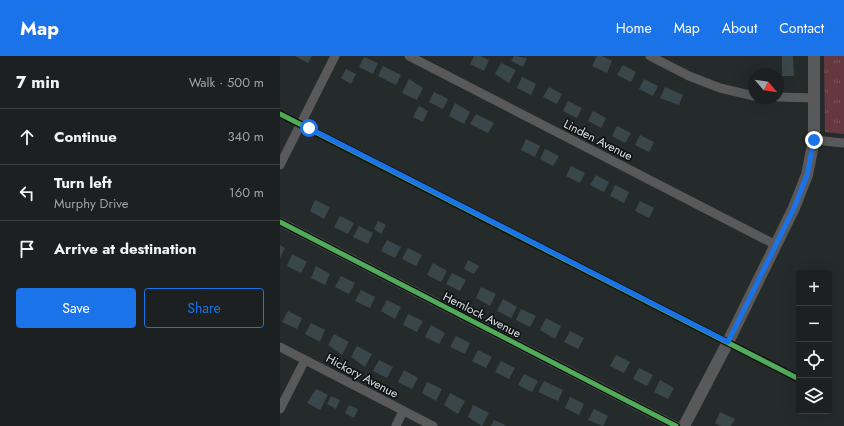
<!DOCTYPE html>
<html lang="en">
<head>
<meta charset="utf-8">
<style>
	:root { --surface:#1c2020; --page:#292d2d; --text:#f1f3f6; --muted:#a0a3a5; --line:#3a3e3e; --accent:#1a73e8 }
	body { margin:0; font-family:Jost,sans-serif; background:var(--page); color:var(--text) }
	.controls { position:absolute; right:12px; bottom:12px; display:grid; overflow:hidden; border-radius:4px; box-shadow:0 4px 16px #0002 }
	.controls button { width:36px; height:36px; display:grid; place-items:center; padding:0; border:0; border-bottom:1px solid var(--line); background:var(--surface); color:var(--text); font:20px sans-serif }
	.compass { position:absolute; left:468px; top:12px; width:36px; height:36px; border-radius:50%; background:var(--surface); box-shadow:0 4px 16px #0002; rotate:119deg }
	.stop { position:absolute; width:12px; height:12px; margin:-9px; border:3px solid #1a73e8; border-radius:50%; background:#fff }
	.stop.end { background:#1a73e8; border-color:#fff; box-shadow:0 1px 4px #0008 }
	.list { margin:0; padding:0; list-style:none }
	h2 { display:flex; justify-content:space-between; align-items:center; height:52px; margin:0; padding:0 16px; font-size:17px }
	h2 small { font-size:13px; font-weight:400; color:var(--muted) }
	.list li { display:grid; grid-template-columns:26px 1fr auto; gap:12px; align-items:center; box-sizing:border-box; height:56px; padding:0 16px; border-top:1px solid var(--line) }
	.list b { display:block; font-size:15px; white-space:nowrap }
	.list p { margin:0; font-size:13px; white-space:nowrap; color:var(--muted) }
	.list em { font-size:13px; font-style:normal; color:var(--muted) }
	.actions { display:flex; gap:8px; padding:12px 16px }
	.actions a { flex:1; padding:9px 0; border:1px solid var(--accent); border-radius:4px; text-align:center; font-size:14px; color:var(--accent) }
	.actions .main { background:var(--accent); color:#fff }
	.icon { flex:none; width:22px; height:22px; fill:none; stroke:currentColor; stroke-width:2; stroke-linecap:round; stroke-linejoin:round }
	.map { position:relative; flex:none; width:564px; height:370px; overflow:hidden }
	header { display:flex; align-items:center; gap:24px; box-sizing:border-box; height:56px; padding:0 20px; background:var(--accent); color:#fff }
	header strong { font-size:19px }
	nav { display:flex; gap:22px; margin-inline-start:auto; font-size:14px }
	main { display:flex }
	aside { flex:1; background:var(--surface) }
	.map>svg:first-child { display:block }
</style>
</head>
<body>
<header>
<strong>Map</strong>
<nav><a>Home</a><a>Map</a><a>About</a><a>Contact</a></nav>
</header>
<main>
<aside>
<h2>7 min<small>Walk · 500 m</small></h2>
<ul class="list">
<li><svg class="icon" aria-label="ahead" viewBox="0 0 24 24"><path d="M12 20V5M6 11l6-6 6 6"/></svg><div><b>Continue</b></div><em>340 m</em></li>
<li><svg class="icon" aria-label="left" viewBox="0 0 24 24"><path d="M17 20v-9H6M10 6l-5 5 5 5"/></svg><div><b>Turn left</b><p>Murphy Drive</p></div><em>160 m</em></li>
<li><svg class="icon" aria-label="arrive" viewBox="0 0 24 24"><path d="M6 21V4h12l-3 4 3 4H6"/></svg><div><b>Arrive at destination</b></div></li>
</ul>
<div class="actions"><a class="main">Save</a><a>Share</a></div>
</aside>
<div class="map">
<svg width="564" height="370" viewBox="0 0 564 370">
	<defs>
		<pattern id="grass-tufts" width="24" height="20" patternUnits="userSpaceOnUse"><rect width="24" height="20" fill="#65373f"/><path d="M3 7l-1-3M5 7V3M7 7l1-3M15 17l-1-3M17 17v-4M19 17l1-3" fill="none" stroke="#7b545b"/></pattern>
	</defs>
	<rect width="100%" height="100%" fill="#252a2b"/>
	<!-- grass -->
	<polygon fill="url(#grass-tufts)" points="544,0 564,0 564,78 545,76"/>
	<!-- building -->
	<g fill="#3a474a">
		<polygon points="15,0 32,0 28,7"/>
		<polygon points="194,0 200,0 209,4 204,15 190,8"/>
		<polygon points="234,0 247,2 243,11 231,5"/>
		<polygon points="317,0 322,0 332,5 327,17 312,10"/>
		<polygon points="502,0 513,0 514,20 502,20"/>
		<polygon points="84,1 98,7 93,18 79,11"/>
		<polygon points="221,7 236,14 229,27 215,18"/>
		<polygon points="343,9 356,16 351,26 337,19"/>
		<polygon points="103,10 121,19 116,29 98,20"/>
		<polygon points="66,13 76,18 71,28 61,22"/>
		<polygon points="242,21 256,28 251,39 237,32"/>
		<polygon points="129,23 143,32 137,44 122,37"/>
		<polygon points="364,23 378,30 373,40 359,33"/>
		<polygon points="269,31 282,38 277,48 263,41"/>
		<polygon points="385,31 403,39 399,49 380,42"/>
		<polygon points="154,36 168,43 163,53 149,46"/>
		<polygon points="288,45 302,52 297,62 283,55"/>
		<polygon points="175,47 190,56 184,68 169,60"/>
		<polygon points="139,50 148,55 143,66 133,61"/>
		<polygon points="313,55 326,62 321,72 308,65"/>
		<polygon points="196,58 214,67 208,77 190,68"/>
		<polygon points="337,70 351,77 345,87 332,80"/>
		<polygon points="360,79 374,86 369,96 355,89"/>
		<polygon points="246,83 260,90 255,101 241,94"/>
		<polygon points="265,93 279,100 273,110 260,103"/>
		<polygon points="291,110 305,117 300,127 286,120"/>
		<polygon points="316,119 329,126 324,136 310,129"/>
		<polygon points="335,129 349,136 344,147 330,140"/>
		<polygon points="35,144 50,151 44,163 30,155"/>
		<polygon points="360,145 374,152 369,162 355,155"/>
		<polygon points="60,160 74,167 68,178 54,171"/>
		<polygon points="98,165 106,169 101,178 94,173"/>
		<polygon points="79,170 93,177 88,188 73,181"/>
		<polygon points="107,184 121,191 115,202 101,195"/>
		<polygon points="0,189 5,192 0,202"/>
		<polygon points="128,192 142,199 136,210 122,203"/>
		<polygon points="12,198 27,206 21,217 7,210"/>
		<polygon points="188,204 199,210 194,218 184,213"/>
		<polygon points="153,207 167,215 161,226 147,219"/>
		<polygon points="36,210 50,218 45,229 31,222"/>
		<polygon points="172,217 186,224 180,235 166,228"/>
		<polygon points="61,220 75,227 69,238 55,231"/>
		<polygon points="201,231 216,238 210,250 196,242"/>
		<polygon points="81,234 95,241 90,252 75,245"/>
		<polygon points="223,243 237,251 231,262 217,255"/>
		<polygon points="107,244 121,251 115,263 101,255"/>
		<polygon points="241,253 256,260 250,271 236,264"/>
		<polygon points="8,255 22,262 17,273 2,266"/>
		<polygon points="128,258 143,265 137,276 123,269"/>
		<polygon points="266,262 281,270 275,283 260,274"/>
		<polygon points="31,267 45,274 40,286 25,278"/>
		<polygon points="151,269 165,277 159,288 145,281"/>
		<polygon points="290,275 304,282 298,293 284,286"/>
		<polygon points="54,278 69,286 62,299 48,289"/>
		<polygon points="176,280 190,287 185,298 170,291"/>
		<polygon points="77,290 92,298 85,311 71,301"/>
		<polygon points="198,294 212,301 206,312 192,305"/>
		<polygon points="336,299 350,306 344,317 330,310"/>
		<polygon points="99,304 113,311 107,322 93,315"/>
		<polygon points="221,305 235,312 229,323 215,316"/>
		<polygon points="359,312 373,319 367,330 353,323"/>
		<polygon points="124,314 138,322 132,333 118,326"/>
		<polygon points="244,318 258,325 252,336 238,329"/>
		<polygon points="380,324 394,332 388,343 374,336"/>
		<polygon points="264,325 283,334 278,345 258,336"/>
		<polygon points="147,326 162,333 156,345 142,337"/>
		<polygon points="36,333 48,339 40,354 27,347"/>
		<polygon points="170,337 185,345 178,358 164,349"/>
		<polygon points="51,340 60,344 56,353 47,348"/>
		<polygon points="290,341 304,348 299,359 285,352"/>
		<polygon points="69,349 78,353 74,362 65,357"/>
		<polygon points="193,349 209,357 202,370 188,361"/>
		<polygon points="314,353 328,360 323,370 308,364"/>
		<polygon points="440,356 455,363 451,370 441,370 435,367"/>
		<polygon points="214,364 227,370 211,370"/>
	</g>
	<g fill="none" stroke-linecap="round" stroke-linejoin="round">
		<!-- minor -->
		<g stroke="#5a595a" stroke-width="9">
			<polyline points="129,0 496,189"/>
			<polyline points="370,0 409,20 440,32 474,40"/>
			<polyline points="498,41 535,42"/>
			<polyline points="534,84 564,87"/>
			<polyline points="0,109 55,0"/>
			<polyline points="0,166 396,370"/>
			<polyline points="0,291 153,370"/>
			<polyline points="0,353 25,304"/>
			<polyline points="116,370 123,355"/>
		</g>
		<!-- tertiary -->
		<polyline stroke="#5a595a" stroke-width="12" points="404,370 448,286 514,152 527,119 534,84 534,0"/>
		<defs>
			<g id="cycleway">
				<polyline points="0,58 519,323"/>
				<polyline points="0,166 396,370"/>
			</g>
		</defs>
		<!-- cycleway casing -->
		<use href="#cycleway" stroke="#0f1314" stroke-width="8"/>
		<!-- cycleway -->
		<use href="#cycleway" stroke="#51ab58" stroke-width="5"/>
	</g>
	<g fill="none" stroke-linecap="round" stroke-linejoin="round">
		<!-- route -->
		<polyline stroke="#1a73e8" stroke-width="5" points="29,72 448,286 514,152 527,119 534,84"/>
	</g>
	<g text-anchor="middle" stroke-width="3.5" stroke-linejoin="round" paint-order="stroke">
		<!-- street labels -->
		<g font-size="12" fill="#dee3e4" stroke="#0f1314">
			<text transform="translate(318 84) rotate(27)" y="4">Linden Avenue</text>
			<text transform="translate(202 259) rotate(27)" y="4">Hemlock Avenue</text>
			<text transform="translate(82 320) rotate(28)" y="4">Hickory Avenue</text>
		</g>
	</g>
</svg>
<div class="controls">
<button>+</button>
<button>−</button>
<button><svg class="icon" aria-label="locate" viewBox="0 0 24 24"><circle cx="12" cy="12" r="6"/><path d="M12 2v4M12 18v4M2 12h4M18 12h4"/></svg></button>
<button><svg class="icon" aria-label="layers" viewBox="0 0 24 24"><path d="M12 4l9 5-9 5-9-5zM3 14l9 5 9-5"/></svg></button>
</div>
<svg class="compass" viewBox="-18 -18 36 36"><path d="M0-13l5 13h-10z" fill="#e53935"/><path d="M0 13l5-13h-10z" fill="#a0a3a5"/></svg>
<div class="stop" style="left:29px;top:72px"></div>
<div class="stop end" style="left:534px;top:84px"></div>
</div>
</main>
</body>
</html>
